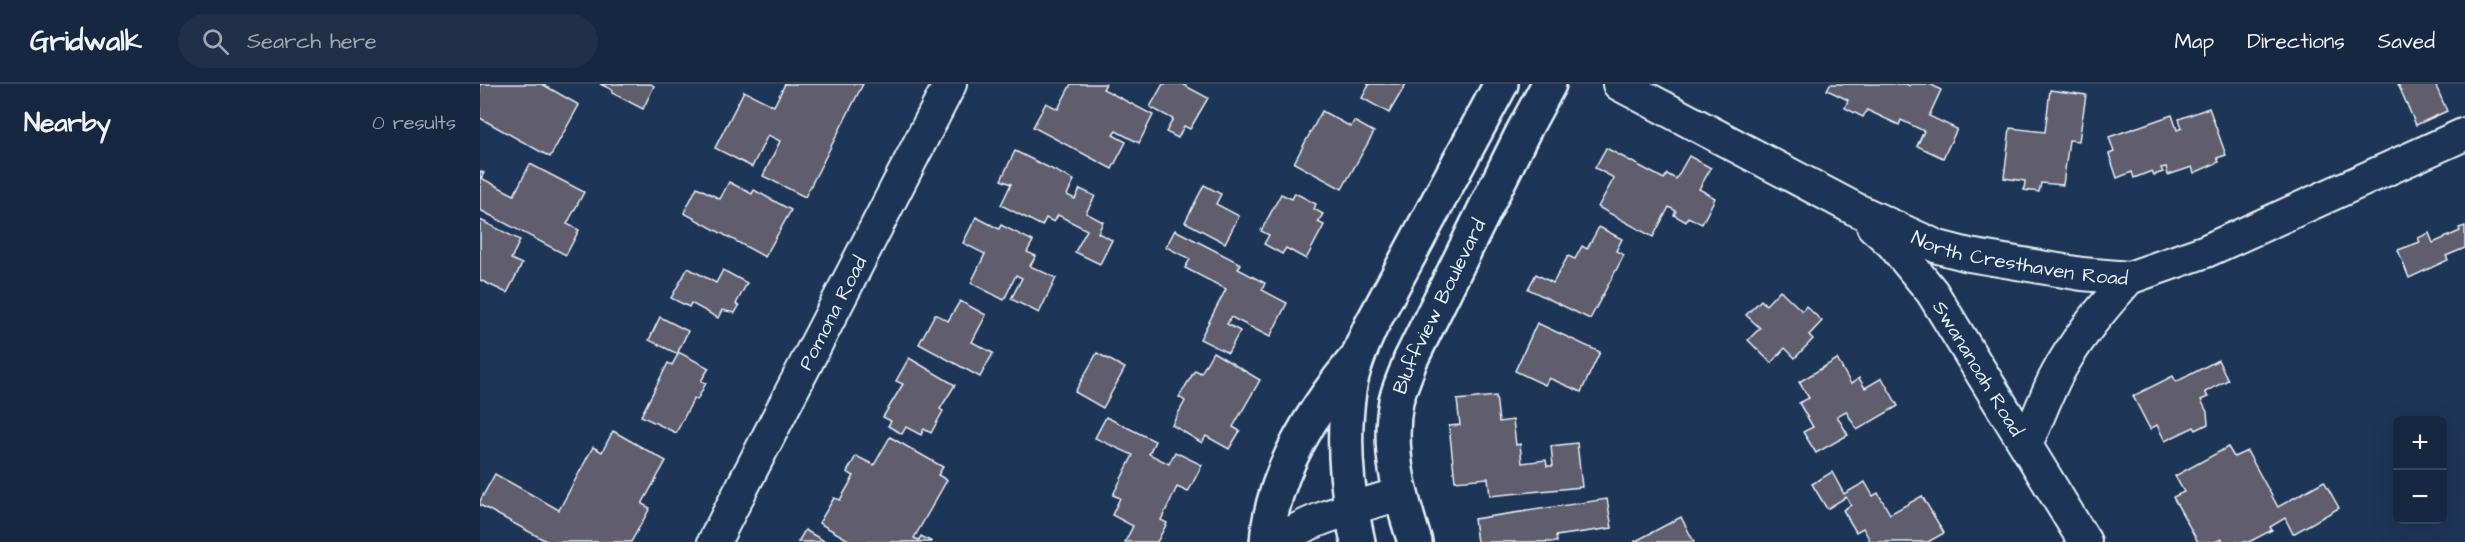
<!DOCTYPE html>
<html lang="en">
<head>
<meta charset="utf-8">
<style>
	:root { --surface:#162841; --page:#1f3048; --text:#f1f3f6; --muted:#9ea6b1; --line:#35445a }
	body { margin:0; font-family:"Architects Daughter",sans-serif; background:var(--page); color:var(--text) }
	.controls { position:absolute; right:18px; bottom:18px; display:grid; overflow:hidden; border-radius:9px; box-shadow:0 6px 24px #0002 }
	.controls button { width:54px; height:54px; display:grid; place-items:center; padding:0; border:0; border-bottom:2px solid var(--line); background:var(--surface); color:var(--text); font:30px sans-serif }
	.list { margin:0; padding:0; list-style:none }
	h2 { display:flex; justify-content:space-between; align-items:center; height:78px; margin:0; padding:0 24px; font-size:26px }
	h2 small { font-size:20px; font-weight:400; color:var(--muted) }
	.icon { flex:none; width:33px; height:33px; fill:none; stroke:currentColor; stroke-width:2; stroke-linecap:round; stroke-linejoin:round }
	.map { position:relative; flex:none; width:1985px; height:458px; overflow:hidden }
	header { display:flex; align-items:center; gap:36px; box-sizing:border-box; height:84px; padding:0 30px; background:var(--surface); border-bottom:2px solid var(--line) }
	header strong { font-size:28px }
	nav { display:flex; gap:33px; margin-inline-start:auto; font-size:21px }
	.search { width:420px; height:54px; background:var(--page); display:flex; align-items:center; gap:15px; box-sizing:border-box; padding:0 21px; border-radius:33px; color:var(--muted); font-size:22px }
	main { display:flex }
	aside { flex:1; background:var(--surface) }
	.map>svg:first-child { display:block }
</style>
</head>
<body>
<header>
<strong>Gridwalk</strong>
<div class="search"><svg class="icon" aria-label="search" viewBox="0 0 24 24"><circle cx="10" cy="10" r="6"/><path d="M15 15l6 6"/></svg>Search here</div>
<nav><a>Map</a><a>Directions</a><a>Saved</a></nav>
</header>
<main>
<aside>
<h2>Nearby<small>0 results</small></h2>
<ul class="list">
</ul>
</aside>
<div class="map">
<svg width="1985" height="458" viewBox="0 0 1985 458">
	<rect width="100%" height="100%" fill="#1d3557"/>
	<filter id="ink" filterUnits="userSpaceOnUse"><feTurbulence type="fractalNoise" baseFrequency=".0167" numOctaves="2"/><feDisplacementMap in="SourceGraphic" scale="12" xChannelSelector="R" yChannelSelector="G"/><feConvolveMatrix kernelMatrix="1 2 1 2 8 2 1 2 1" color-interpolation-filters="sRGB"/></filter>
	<g filter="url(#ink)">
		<!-- building -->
		<g fill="#615d6d" stroke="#e8f1f8" stroke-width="1.5">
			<polygon points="0,0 62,0 99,21 70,73 0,34"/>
			<polygon points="120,0 171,0 174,2 163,25 132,9 133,6"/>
			<polygon points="305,0 383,0 325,113 283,92 300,57 288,51 272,83 235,64 264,7 294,22"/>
			<polygon points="591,0 626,0 623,5 673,31 659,59 636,47 633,51 646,58 632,85 553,43 566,19 578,25"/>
			<polygon points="683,0 702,0 728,14 710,45 704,42 698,54 686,48 693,35 670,23"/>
			<polygon points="887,0 926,0 909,29 882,14 889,1"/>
			<polygon points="1350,0 1426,0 1430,2 1431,0 1450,0 1461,6 1449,32 1477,45 1463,74 1437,62 1444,47 1421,36 1419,41 1387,26 1383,33 1365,24 1368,16 1347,6"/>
			<polygon points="1918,0 1955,0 1967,27 1936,41"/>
			<polygon points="1570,6 1606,11 1599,57 1589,56 1583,101 1561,99 1559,108 1544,106 1545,97 1524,94 1530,44 1565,48"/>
			<polygon points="1729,24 1746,71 1737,74 1739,78 1714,89 1712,83 1688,91 1686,83 1681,84 1683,88 1674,91 1672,87 1654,94 1652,88 1637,94 1629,70 1634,68 1629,53 1692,31 1697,46 1702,44 1699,35"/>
			<polygon points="842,27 871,43 874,37 894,48 862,105 814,79"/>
			<polygon points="1126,64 1184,95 1187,90 1196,95 1209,72 1231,84 1219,105 1235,114 1222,140 1208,133 1206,138 1194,131 1196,127 1189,123 1173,153 1118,123 1134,94 1115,84"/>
			<polygon points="535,67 594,96 587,111 595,115 600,105 615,112 606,129 623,138 618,149 632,156 620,180 595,168 607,146 578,131 574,138 566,134 562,142 521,121 531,100 521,96"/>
			<polygon points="50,80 104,108 87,140 99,146 86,171 0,126 0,87 4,89 1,94 34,111"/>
			<polygon points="249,98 272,110 274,106 311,126 285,173 204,129 217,103 240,115"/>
			<polygon points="724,101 741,110 736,120 759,132 745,159 705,138"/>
			<polygon points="815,109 836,120 834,125 843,130 838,138 844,141 826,175 806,164 802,170 784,160 789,151 781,147 801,110 812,115"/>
			<polygon points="496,133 519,145 521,141 553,157 547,168 556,172 550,182 576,194 559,229 531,215 542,194 536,191 524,216 491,199 505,170 483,159"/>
			<polygon points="0,136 40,156 31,175 42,180 27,209 0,196"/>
			<polygon points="1985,142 1985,164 1966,172 1968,176 1929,194 1918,166 1940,158 1938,154 1949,149 1953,159 1980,147 1979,144"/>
			<polygon points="1119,143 1142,155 1136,167 1144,171 1110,235 1048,205 1056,190 1073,199 1088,172 1095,175 1102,162 1107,165"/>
			<polygon points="695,146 761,180 758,185 785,199 782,206 807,219 790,253 751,233 747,240 760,247 748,269 720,255 746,205 705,184 710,175 686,163"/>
			<polygon points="208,184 236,199 243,186 267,199 256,220 259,222 255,229 242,226 238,234 211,219 209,223 191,214"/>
			<polygon points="1300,206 1322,227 1326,222 1342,237 1329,251 1333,255 1315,274 1305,264 1291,279 1268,256 1280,244 1266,231 1281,216 1286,221"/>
			<polygon points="480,217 506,231 492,258 513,269 500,293 439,260 455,230 468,237"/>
			<polygon points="180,233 208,247 198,268 229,284 221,297 226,299 217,316 214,314 196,349 161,332 188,279 192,281 198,270 169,256"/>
			<polygon points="1057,239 1120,268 1101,308 1069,294 1065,301 1035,287"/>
			<polygon points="733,268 780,296 753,343 760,347 749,365 726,352 722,359 692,341 705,317 699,313 715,286 721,289"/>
			<polygon points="617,269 645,284 623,324 595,308"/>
			<polygon points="429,274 475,301 460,325 463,327 451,349 444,345 441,351 426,343 422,350 408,342 411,337 403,333 423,300 416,297"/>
			<polygon points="1357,275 1371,300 1379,294 1385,304 1402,294 1418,322 1377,346 1366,327 1357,332 1368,351 1336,369 1323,348 1333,343 1319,319 1329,314 1319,298"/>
			<polygon points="1738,276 1748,296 1725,308 1728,313 1721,316 1727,328 1728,340 1716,346 1714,343 1685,357 1677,341 1670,345 1653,312 1693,292 1696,298"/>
			<polygon points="1016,312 1019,338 1033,336 1036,361 1040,360 1042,379 1066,376 1067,382 1073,382 1071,362 1097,359 1102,403 1010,412 1008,394 975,397 969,342 980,341 977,316"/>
			<polygon points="626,333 675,357 669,370 689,380 695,368 722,381 708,408 697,403 681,436 687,439 677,458 645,458 653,442 632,431 640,414 633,411 653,371 615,354"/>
			<polygon points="133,347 186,377 162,420 170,424 151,458 68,458 0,421 0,417 15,390 79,426 113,363 122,368"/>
			<polygon points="410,353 463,383 458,391 467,396 434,454 439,456 441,452 452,458 372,458 339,439 354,414 360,416 374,392 367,388 376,372 394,381"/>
			<polygon points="1748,363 1754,373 1767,367 1798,423 1844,397 1859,424 1813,450 1805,434 1790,443 1792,446 1769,458 1743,458 1742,455 1735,458 1718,458 1693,413 1704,408 1695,392"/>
			<polygon points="1352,388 1364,410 1385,398 1393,412 1398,409 1410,430 1442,412 1464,449 1448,458 1391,458 1383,444 1376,448 1363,426 1371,421 1366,413 1347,425 1332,400"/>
			<polygon points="1127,415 1132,444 1076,452 1077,458 997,458 994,435"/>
			<polygon points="1201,433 1214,458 1154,458"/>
			<polygon points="325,446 346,458 318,458"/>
		</g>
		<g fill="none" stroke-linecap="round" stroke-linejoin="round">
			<defs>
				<g id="street">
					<path id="s1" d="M 1139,0 L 1375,125 L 1458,163 L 1489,171 L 1602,190 L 1649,194 L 1726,167 L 1985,50"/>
					<path id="s2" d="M 1393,142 L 1412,159 L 1452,208 L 1605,458"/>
					<path d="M 1546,360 C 1556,339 1564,317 1574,296 C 1593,258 1621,226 1649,194"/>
					<path id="s3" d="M 234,458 L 470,0"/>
					<path d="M 800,458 C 821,436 889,420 919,410"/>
				</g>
				<g id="secondary">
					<path d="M 787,458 C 792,392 831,329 872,279"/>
					<path d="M 878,458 C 867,410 862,356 869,307 C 872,284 882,262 891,242 L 1021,0"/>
					<path id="s4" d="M 935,458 C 920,412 907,366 916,317 C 919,304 926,290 930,277 L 1044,46 L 1069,0"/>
				</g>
			</defs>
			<!-- street casing -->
			<use href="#street" stroke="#e8f1f8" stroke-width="36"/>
			<!-- secondary casing -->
			<use href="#secondary" stroke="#e8f1f8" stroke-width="38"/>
			<!-- street -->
			<use href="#street" stroke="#1d3557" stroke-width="32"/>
			<!-- secondary -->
			<use href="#secondary" stroke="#1d3557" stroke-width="33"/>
		</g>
	</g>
	<g text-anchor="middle" stroke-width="5" stroke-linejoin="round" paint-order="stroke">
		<!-- street labels -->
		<g font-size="20" fill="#e8f1f8" stroke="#1d3557">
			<text dy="7" stroke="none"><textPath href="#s1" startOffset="441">North Cresthaven Road</textPath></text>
			<text dy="7" stroke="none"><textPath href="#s4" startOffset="248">Bluffview Boulevard</textPath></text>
			<text dy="7" stroke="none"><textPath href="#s3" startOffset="258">Pomona Road</textPath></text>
			<text dy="7" stroke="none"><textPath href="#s2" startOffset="178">Swananoah Road</textPath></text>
		</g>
	</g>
</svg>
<div class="controls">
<button>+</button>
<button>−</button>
</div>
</div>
</main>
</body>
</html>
